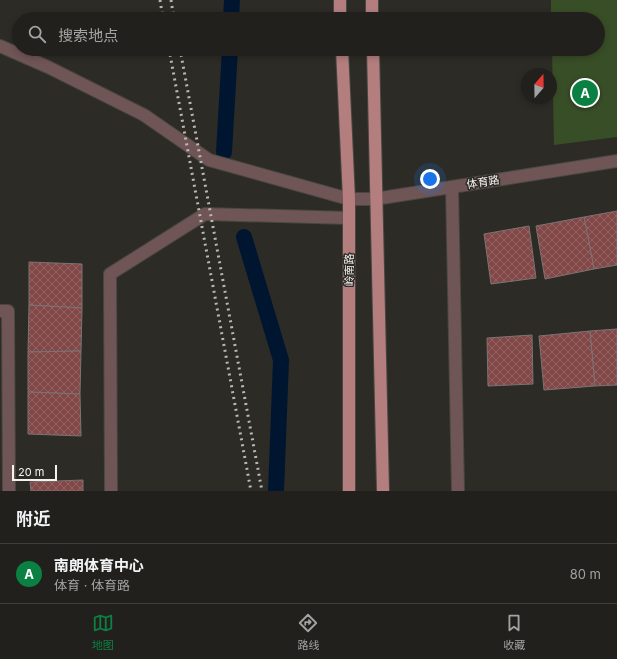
<!DOCTYPE html>
<html lang="zh">
<head>
<meta charset="utf-8">
<style>
	:root { --surface:#22201c; --page:#2a2825; --text:#f1f3f6; --muted:#a2a3a3; --line:#3f3e3b; --accent:#0b8043 }
	body { margin:0; font-family:Inter,"Noto Sans SC",sans-serif; background:var(--page); color:var(--text) }
	.compass { position:absolute; left:521px; top:68px; width:36px; height:36px; border-radius:50%; background:var(--surface); box-shadow:0 2px 6px #0003; rotate:20deg }
	.scale { position:absolute; left:12px; bottom:10px; width:45px; box-sizing:border-box; padding-left:4px; border:2px solid #f5f3f0; border-top:0; font-size:11px; line-height:14px; white-space:nowrap; color:#f5f3f0; -webkit-text-stroke:3px #2d2b26; paint-order:stroke }
	.you { position:absolute; left:430px; top:179px; width:14px; height:14px; margin:-10px; border:3px solid #fff; border-radius:50%; background:#1a73e8; box-shadow:0 0 0 6px #1a73e833 }
	.badge { display:grid; place-items:center; width:26px; height:26px; border-radius:50%; background:var(--accent); color:#fff; font-size:13px; font-weight:700 }
	.pin { position:absolute; translate:-50% -50%; border:2px solid #fff; box-shadow:0 1px 4px #0006 }
	.list { margin:0; padding:0; list-style:none }
	h2 { display:flex; justify-content:space-between; align-items:center; height:52px; margin:0; padding:0 16px; font-size:17px }
	h2 small { font-size:13px; font-weight:400; color:var(--muted) }
	.list li { display:grid; grid-template-columns:26px 1fr auto; gap:12px; align-items:center; box-sizing:border-box; height:60px; padding:0 16px; border-top:1px solid var(--line) }
	.list b { display:block; font-size:15px; white-space:nowrap }
	.list p { margin:0; font-size:13px; white-space:nowrap; color:var(--muted) }
	.list em { font-size:13px; font-style:normal; color:var(--muted) }
	.icon { flex:none; width:22px; height:22px; fill:none; stroke:currentColor; stroke-width:2; stroke-linecap:round; stroke-linejoin:round }
	.map { position:relative; flex:none; width:617px; height:491px; overflow:hidden }
	.search { position:absolute; background:var(--surface); box-shadow:0 2px 6px #0003; left:12px; right:12px; top:12px; height:44px; display:flex; align-items:center; gap:10px; box-sizing:border-box; padding:0 14px; border-radius:22px; color:var(--muted); font-size:15px }
	.sheet { height:112px; background:var(--surface) }
	nav { display:flex; justify-content:space-around; align-items:center; box-sizing:border-box; height:56px; border-top:1px solid var(--line); background:var(--surface); font-size:11px; color:var(--muted) }
	nav a { display:grid; justify-items:center; gap:2px }
	nav .on { color:var(--accent) }
	.map>svg:first-child { display:block }
</style>
</head>
<body>
<div class="map">
<svg width="617" height="491" viewBox="0 0 617 491">
	<defs>
		<pattern id="building-cross-hatch" width="8" height="8" patternUnits="userSpaceOnUse"><rect width="8" height="8" fill="#814847"/><path d="M0 0l8 8M0 8l8-8" fill="none" stroke="#936362"/></pattern>
	</defs>
	<rect width="100%" height="100%" fill="#2d2b26"/>
	<!-- pitch -->
	<polygon fill="#384e27" points="551,0 617,0 617,137 554,145 552,49 598,49 598,19 551,19"/>
	<g fill="none" stroke-linecap="round" stroke-linejoin="round">
		<!-- canal -->
		<g stroke="#001630" stroke-width="16">
			<polyline points="231,19 232,0"/>
			<polyline points="224,152 230,49"/>
			<polyline points="244,237 281,360 276,491"/>
		</g>
	</g>
	<!-- building -->
	<g fill="url(#building-cross-hatch)" stroke="#7b7474">
		<polygon points="617,211 617,265 594,269 584,217"/>
		<polygon points="584,217 594,269 545,279 536,226"/>
		<polygon points="529,226 536,278 491,284 484,234"/>
		<polygon points="29,262 82,264 82,308 29,305"/>
		<polygon points="29,305 82,308 81,351 28,352"/>
		<polygon points="617,329 617,385 595,386 590,331"/>
		<polygon points="590,331 595,386 544,390 539,336"/>
		<polygon points="532,335 533,384 488,386 487,338"/>
		<polygon points="81,351 80,394 28,392 28,352"/>
		<polygon points="28,392 80,394 81,436 28,434"/>
		<polygon points="83,480 83,491 31,491 30,482"/>
	</g>
	<g fill="none" stroke-linecap="round" stroke-linejoin="round">
		<defs>
			<g id="minor">
				<polyline points="0,46 48,67 144,115 209,160 349,199 375,199 617,161"/>
				<polyline points="452,187 458,491"/>
				<polyline points="0,311 8,311 9,491"/>
				<polyline points="111,491 110,274 205,214 349,218"/>
			</g>
			<g id="major">
				<polyline points="340,0 340,19"/>
				<polyline points="372,0 372,19"/>
				<polyline points="342,49 349,199 349,491"/>
				<polyline points="373,49 383,491"/>
			</g>
		</defs>
		<!-- minor casing -->
		<use href="#minor" stroke="#494742" stroke-width="14"/>
		<!-- major casing -->
		<use href="#major" stroke="#494742" stroke-width="14"/>
		<!-- minor -->
		<use href="#minor" stroke="#705556" stroke-width="12"/>
		<!-- major -->
		<use href="#major" stroke="#b47e7f" stroke-width="12"/>
		<!-- rail -->
		<g stroke="#bab8b4" stroke-width="3" stroke-dasharray="2 4" stroke-linecap="butt">
			<polyline points="160,0 163,19"/>
			<polyline points="171,0 174,19"/>
			<polyline points="169,49 251,491"/>
			<polyline points="180,49 262,491"/>
		</g>
	</g>
	<g text-anchor="middle" stroke-width="3" stroke-linejoin="round" paint-order="stroke">
		<!-- street labels -->
		<g font-size="11" fill="#f5f3f0" stroke="#2d2b26">
			<text transform="translate(483 182) rotate(-9)" y="4">体育路</text>
			<text transform="translate(349 270) rotate(-90)" y="4">岭南路</text>
		</g>
	</g>
</svg>
<svg class="compass" viewBox="-18 -18 36 36"><path d="M0-13l5 13h-10z" fill="#e53935"/><path d="M0 13l5-13h-10z" fill="#a2a3a3"/></svg>
<div class="scale">20 m</div>
<div class="you"></div>
<div class="pin badge" style="left:585px;top:93px">A</div>
<div class="search"><svg class="icon" aria-label="search" viewBox="0 0 24 24"><circle cx="10" cy="10" r="6"/><path d="M15 15l6 6"/></svg>搜索地点</div>
</div>
<section class="sheet">
<h2>附近<small></small></h2>
<ul class="list">
<li><span class="badge">A</span><div><b>南朗体育中心</b><p>体育 · 体育路</p></div><em>80 m</em></li>
</ul>
</section>
<nav>
<a class="on"><svg class="icon" aria-label="map" viewBox="0 0 24 24"><path d="M3 6l6-2 6 2 6-2v14l-6 2-6-2-6 2zM9 4v14M15 6v14"/></svg>地图</a>
<a><svg class="icon" aria-label="directions" viewBox="0 0 24 24"><path d="M12 3l9 9-9 9-9-9zM9 14v-3h6M13 9l2 2-2 2"/></svg>路线</a>
<a><svg class="icon" aria-label="saved" viewBox="0 0 24 24"><path d="M7 4h10v16l-5-4-5 4z"/></svg>收藏</a>
</nav>
</body>
</html>
